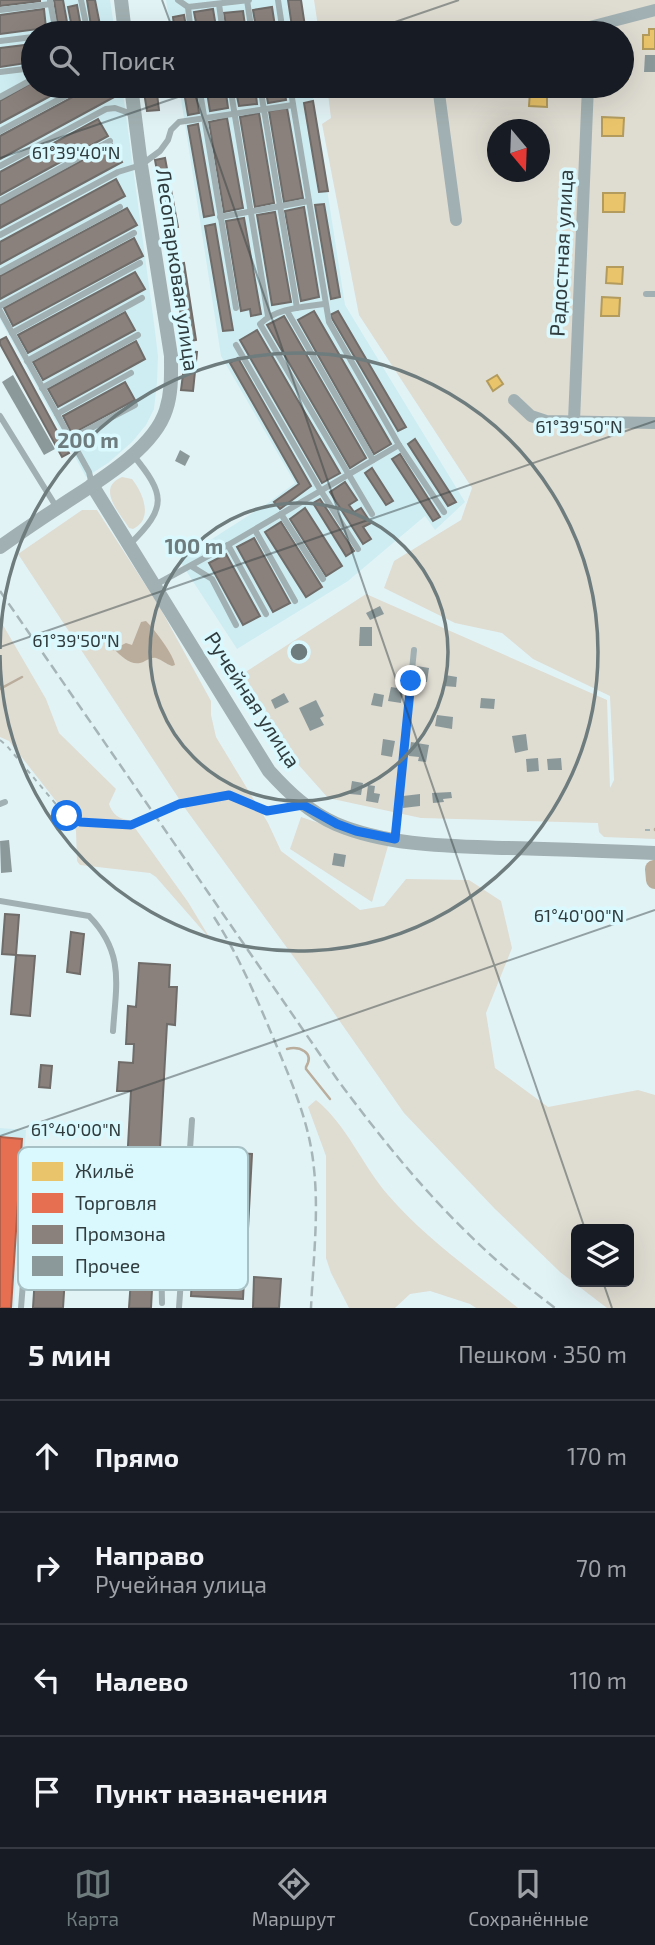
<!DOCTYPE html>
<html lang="ru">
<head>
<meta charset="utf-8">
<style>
	:root { --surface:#171b24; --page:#20242c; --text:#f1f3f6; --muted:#9ea1a6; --line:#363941; --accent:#6e7c7e }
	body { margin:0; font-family:"Exo 2",sans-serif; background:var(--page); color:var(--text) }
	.controls { position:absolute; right:21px; bottom:21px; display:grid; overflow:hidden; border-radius:10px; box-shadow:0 7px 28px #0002 }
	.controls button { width:63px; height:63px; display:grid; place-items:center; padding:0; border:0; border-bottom:2px solid var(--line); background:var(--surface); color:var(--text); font:35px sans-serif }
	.compass { position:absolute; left:487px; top:119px; width:63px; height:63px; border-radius:50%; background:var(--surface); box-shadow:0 7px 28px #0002; rotate:161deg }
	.stop { position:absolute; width:21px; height:21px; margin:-16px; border:5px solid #1a73e8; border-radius:50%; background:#fff }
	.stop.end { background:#1a73e8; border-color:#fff; box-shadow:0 2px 7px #0008 }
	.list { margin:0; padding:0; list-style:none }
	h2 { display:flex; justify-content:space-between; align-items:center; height:91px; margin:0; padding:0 28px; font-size:30px }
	h2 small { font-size:23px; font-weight:400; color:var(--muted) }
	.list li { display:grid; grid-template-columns:46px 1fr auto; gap:21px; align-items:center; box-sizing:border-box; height:112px; padding:0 28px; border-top:2px solid var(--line) }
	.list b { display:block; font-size:26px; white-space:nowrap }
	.list p { margin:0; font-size:23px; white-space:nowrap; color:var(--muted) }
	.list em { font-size:23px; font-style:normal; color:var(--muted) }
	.icon { flex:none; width:38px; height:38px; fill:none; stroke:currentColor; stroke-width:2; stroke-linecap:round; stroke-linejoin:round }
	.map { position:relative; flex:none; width:655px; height:1308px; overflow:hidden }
	.search { position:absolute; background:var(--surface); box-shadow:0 7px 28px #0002; left:21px; right:21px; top:21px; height:77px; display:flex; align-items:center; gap:18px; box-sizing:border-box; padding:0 24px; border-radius:38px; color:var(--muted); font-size:26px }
	.sheet { height:539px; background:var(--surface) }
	nav { display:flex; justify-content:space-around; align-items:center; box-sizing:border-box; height:98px; border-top:2px solid var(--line); background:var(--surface); font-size:19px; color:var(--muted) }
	nav a { display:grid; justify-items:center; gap:4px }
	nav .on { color:var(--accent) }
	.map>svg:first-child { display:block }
</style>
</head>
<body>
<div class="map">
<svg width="655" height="1308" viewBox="0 0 655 1308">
	<rect width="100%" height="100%" fill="#e2f3f6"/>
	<!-- built -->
	<g fill="#ceedf2">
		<polygon points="0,0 110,0 115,33 33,33 33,86 122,86 154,323 158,356 157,382 154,409 146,425 132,442 108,463 86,477 0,319"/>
		<polygon points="166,0 298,0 303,33 171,33"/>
		<polygon points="179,86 311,86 345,305 465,502 435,530 425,516 348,581 237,649 179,560 268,503 295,483 221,356"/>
		<polygon points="0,1128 26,1130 14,1308 0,1308"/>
	</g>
	<!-- green -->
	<g fill="#dfdcd2" fill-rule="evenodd">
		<path d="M 314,0 L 655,0 L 655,839 L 604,837 L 599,832 L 598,823 L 421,818 L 328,798 L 273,736 L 244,673 L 366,594 L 607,700 L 610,788 L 614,780 L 610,696 L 533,659 L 502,633 L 455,623 L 384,588 L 394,561 L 461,520 L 472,488 L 359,315 L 322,124 L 331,118 L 327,86 L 622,86 L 622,33 L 319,33 ZM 498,130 L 540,130 L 540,172 L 498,172 Z"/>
		<path d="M 122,477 L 132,479 C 143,493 154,519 133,529 L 129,528 C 119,512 96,488 122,477 Z"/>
		<path d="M 82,510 L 97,510 L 159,606 L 211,701 L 211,715 L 216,737 L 268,823 L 281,851 L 360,910 L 384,906 L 406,879 L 469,880 L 501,901 L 512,948 L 486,1013 L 495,1068 L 548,1107 L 638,1090 L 655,1095 L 655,1308 L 607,1308 L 560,1272 L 494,1208 L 404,1113 L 320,993 L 187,811 L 18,554 ZM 576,1229 L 629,1229 L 629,1282 L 576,1282 Z"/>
		<path d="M 0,620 L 46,699 L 59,733 L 116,789 L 109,804 C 112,814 119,819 129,820 L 135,828 L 188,902 L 211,940 L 156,877 L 150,873 L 80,865 L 77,861 L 76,831 L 74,824 L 9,741 L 0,737 Z"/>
		<polygon points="301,817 388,846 372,902 290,849"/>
		<path d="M 316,1100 C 347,1125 362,1165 388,1195 C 425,1238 474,1272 518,1308 L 476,1308 L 470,1304 L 430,1291 L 410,1294 L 395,1308 L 349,1308 L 331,1273 L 326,1258 L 326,1156 L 308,1107 Z"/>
	</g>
	<!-- water -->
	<path fill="#baad9c" d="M 146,621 C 154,629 174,655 175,665 L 172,666 C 166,664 162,660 156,658 C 149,657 146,662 140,663 C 130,665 121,656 114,649 L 126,643 L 132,645 L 141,622 Z"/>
	<!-- homes -->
	<g fill="#e9c46a" stroke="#b29b5d" stroke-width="2">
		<polygon points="649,29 655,29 655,49 643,49 643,35 649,35"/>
		<rect x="622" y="58" width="6" height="21"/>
		<polygon points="530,92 547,92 547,107 529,106"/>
		<polygon points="602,117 624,118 623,136 602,136"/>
		<polygon points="603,193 625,193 624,212 603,212"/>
		<polygon points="607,267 623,267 622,284 606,283"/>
		<polygon points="602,297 620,298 619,316 601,316"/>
		<polygon points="497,375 503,384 493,391 487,381"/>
	</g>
	<!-- shops -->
	<polygon fill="#e76f51" stroke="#b0604b" stroke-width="2" points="0,1137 22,1139 11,1308 0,1308"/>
	<!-- industry -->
	<g fill="#8a817c" stroke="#6f6c69" stroke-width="2">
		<polygon points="0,0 40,0 40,1 0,6"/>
		<polygon points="54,0 63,0 69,33 59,33"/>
		<polygon points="87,0 95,0 101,30 92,32"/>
		<polygon points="288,0 301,0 306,33 293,33"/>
		<polygon points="77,5 82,33 73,33 68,7"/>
		<polygon points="272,7 276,33 257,33 253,10"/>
		<polygon points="44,9 46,28 0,34 0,15"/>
		<polygon points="213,9 216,27 207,28 207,33 198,33 194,12"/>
		<polygon points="243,11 246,33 227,33 224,13"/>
		<polygon points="184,15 187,33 175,33 173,17"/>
		<polygon points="33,44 33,62 0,67 0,48"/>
		<polygon points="33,82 33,86 69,86 0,123 0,101"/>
		<polygon points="93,86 111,86 116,96 0,159 0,136"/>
		<polygon points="143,86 156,86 159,110 147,111"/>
		<polygon points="183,86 195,86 199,113 188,115"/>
		<polygon points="206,86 225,86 228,108 210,111"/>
		<polygon points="235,86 255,86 257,104 239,106"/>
		<polygon points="265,86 284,86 286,100 268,103"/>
		<polygon points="313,101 328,191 319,192 304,103"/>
		<polygon points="287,108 303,198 284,202 269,111"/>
		<polygon points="259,113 274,203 255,207 240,117"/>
		<polygon points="227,118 243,208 224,212 209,122"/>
		<polygon points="98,119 108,136 0,195 0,172"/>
		<polygon points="198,124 214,215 204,217 188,126"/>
		<polygon points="112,144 122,162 0,228 0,205"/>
		<polygon points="165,158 178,227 168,229 155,160"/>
		<polygon points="116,179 125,196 0,264 0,242"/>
		<polygon points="324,204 340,297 331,299 315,205"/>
		<polygon points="304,207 319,297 301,301 285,211"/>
		<polygon points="127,208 137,225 0,299 0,276"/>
		<polygon points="275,212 291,302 272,305 257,215"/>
		<polygon points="244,218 261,314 251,316 250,309 241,311 226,221"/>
		<polygon points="215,224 233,330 223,331 205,226"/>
		<polygon points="134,238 143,256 13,326 4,308"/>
		<polygon points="184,263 196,340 185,342 173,265"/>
		<polygon points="135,272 145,289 28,353 18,335"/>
		<polygon points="314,311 391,444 374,454 298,320"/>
		<polygon points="338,311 406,427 398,431 330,315"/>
		<polygon points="125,312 135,330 43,380 33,362"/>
		<polygon points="284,316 366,458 350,468 267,325"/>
		<polygon points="257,330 340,473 322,483 240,340"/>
		<polygon points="6,337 69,453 62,457 0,344 0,340"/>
		<polygon points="136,341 145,359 58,407 48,389"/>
		<polygon points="186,351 197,352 193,391 181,390"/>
		<polygon points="238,358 311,486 280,509 274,502 299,484 230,363"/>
		<polygon points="125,382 135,400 72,434 63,416"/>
		<polygon points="415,439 456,502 448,506 408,444"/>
		<polygon points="400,454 440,517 433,521 392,459"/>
		<polygon points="372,468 393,501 386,505 365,473"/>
		<polygon points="345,482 357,500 349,505 354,512 361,508 371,523 363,527 371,539 363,544 330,492"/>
		<polygon points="320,499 354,551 346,556 313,503"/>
		<polygon points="305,508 342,566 326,576 290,519"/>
		<polygon points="281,522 322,587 306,597 265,532"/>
		<polygon points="254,538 290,603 273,612 237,547"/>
		<polygon points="226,554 260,616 243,625 209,563"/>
		<polygon points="5,914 19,915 16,955 2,954"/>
		<polygon points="71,932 84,934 80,974 67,972"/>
		<polygon points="16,955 35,956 30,1016 11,1014"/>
		<polygon points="139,963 170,965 169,987 177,987 175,1025 167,1024 157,1201 125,1200 131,1091 117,1091 119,1062 133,1063 134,1044 126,1044 128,1006 136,1007"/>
		<polygon points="41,1065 52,1066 50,1088 39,1087"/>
		<polygon points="198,1151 252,1154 246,1266 239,1266 239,1279 244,1280 243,1299 191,1296 192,1277 197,1277 198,1264 191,1263"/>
		<polygon points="40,1197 70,1198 63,1308 33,1308"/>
		<polygon points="129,1269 153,1270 151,1308 129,1308 131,1279 128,1279"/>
		<polygon points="254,1277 281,1279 279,1308 253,1308"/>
	</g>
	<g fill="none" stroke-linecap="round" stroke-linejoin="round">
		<!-- stream -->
		<g stroke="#baad9c" stroke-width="2.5">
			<path d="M 70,643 C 78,640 81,643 88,643 C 101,643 104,635 114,649"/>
			<polyline points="0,689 22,677"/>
			<polyline points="655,830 655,829"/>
			<path d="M 287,1049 C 299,1046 315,1052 306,1067 L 306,1069 L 330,1099"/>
		</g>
		<!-- river -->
		<polyline stroke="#baad9c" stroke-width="18" points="654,869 655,880"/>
	</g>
	<!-- building -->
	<g fill="#8c999b">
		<polygon points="645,55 655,55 655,72 644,72"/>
		<polygon points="13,375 55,449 44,455 2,382"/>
		<polygon points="180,450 190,456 185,466 175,461"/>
		<polygon points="380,606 384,614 370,620 366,613"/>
		<polygon points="360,627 372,627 372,646 359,646"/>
		<polygon points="417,666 429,668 427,682 415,681"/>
		<polygon points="445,675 457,677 456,687 444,686"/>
		<polygon points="391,687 403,689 401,703 388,701"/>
		<polygon points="284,693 289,702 275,709 271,700"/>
		<polygon points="374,693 384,695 382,707 371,705"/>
		<polygon points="481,698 495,699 494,709 480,708"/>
		<polygon points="316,700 324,716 320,718 324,725 310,731 299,708"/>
		<polygon points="437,715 453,717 452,729 435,726"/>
		<polygon points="526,734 528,750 515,753 512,736"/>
		<polygon points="383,739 395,741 392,757 381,755"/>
		<polygon points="411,742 429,745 426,762 418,761 419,757 409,756"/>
		<polygon points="538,758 539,771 527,772 526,759"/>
		<polygon points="561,758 562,770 548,770 547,759"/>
		<polygon points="352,781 363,783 361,795 350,794"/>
		<polygon points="368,785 375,786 374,793 380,794 378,803 366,801"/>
		<polygon points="451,792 452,798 443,799 444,802 433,803 432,793"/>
		<polygon points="420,794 420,806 403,808 403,796"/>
		<polygon points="9,840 12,872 1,873 0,841"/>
		<polygon points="334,853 346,855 344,867 332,865"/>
	</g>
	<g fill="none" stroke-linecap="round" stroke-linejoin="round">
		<!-- path -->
		<g stroke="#a3b2b4" stroke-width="2" stroke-dasharray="5 5" stroke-linecap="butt">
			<polyline points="0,740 7,746 60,809 67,815 80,822 131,825 179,804 188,801 213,799 229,795 267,811 290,807"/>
			<polyline points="645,830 655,830"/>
		</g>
		<!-- service -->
		<g stroke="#a1b0b2" stroke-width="6">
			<polyline points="81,0 88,33"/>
			<polyline points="178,0 188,7 249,0"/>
			<polyline points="247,0 252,33"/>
			<polyline points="278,0 283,33"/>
			<polyline points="50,1 56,33"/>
			<polyline points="219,4 223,33"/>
			<polyline points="188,7 191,33"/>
			<polyline points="0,10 51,4"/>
			<polyline points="0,41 33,37"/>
			<polyline points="0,72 33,68"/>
			<polyline points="199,86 236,308"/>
			<polyline points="230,86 268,316"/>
			<polyline points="260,86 297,308"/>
			<polyline points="290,86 329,322 399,445 444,512"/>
			<polyline points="0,97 33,79"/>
			<polyline points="0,131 84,86"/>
			<polyline points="0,166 106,109 115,108 132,114"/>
			<polyline points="0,201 110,141"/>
			<polyline points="220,217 309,201"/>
			<polyline points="0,235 118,172 141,165 160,151 168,140 171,130 179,122 293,105"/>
			<polyline points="0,272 120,207"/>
			<polyline points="646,294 655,294"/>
			<path d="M 324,304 C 303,307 276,308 260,324 L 372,514"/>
			<polyline points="0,306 134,233"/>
			<polyline points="0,311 89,472 92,485"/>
			<polyline points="287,311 373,460"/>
			<polyline points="12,333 140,263"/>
			<polyline points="236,345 321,491 358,549"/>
			<polyline points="27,361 142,298"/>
			<polyline points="42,388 138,335"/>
			<polyline points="57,414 131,373"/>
			<polyline points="0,416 57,508"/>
			<polyline points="70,439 135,405"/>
			<polyline points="281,514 323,579"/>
			<polyline points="255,530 295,601"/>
			<path d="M 130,544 C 168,507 165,494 133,455"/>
			<polyline points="228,545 266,614"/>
			<polyline points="191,566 212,579 236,625"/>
			<polyline points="155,585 228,545 399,445"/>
			<polyline points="0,804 5,802"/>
			<polyline points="395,839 414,650"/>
			<path d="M 0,901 L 89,916 C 125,953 116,985 113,1031"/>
			<polyline points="21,1308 33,1157 94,1161 91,1250 161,1252 162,1303"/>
			<polyline points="179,1308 192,1120"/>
		</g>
		<!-- minor -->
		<g stroke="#a1b0b2" stroke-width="12">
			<polyline points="567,33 655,10"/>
			<polyline points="438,86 456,220"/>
			<polyline points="514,400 531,416 546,421 655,423"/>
			<polyline points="574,421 588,86"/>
		</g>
		<!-- tertiary -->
		<g stroke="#a1b0b2" stroke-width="14">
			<polyline points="121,0 125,33"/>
			<path d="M 92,485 L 269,771 C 289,793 309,812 336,824 C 388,846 450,846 505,848 C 555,849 605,851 655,853"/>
			<path d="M 0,547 C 20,533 39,520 59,507 C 93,484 153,451 166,410 C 172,392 171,374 171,356 L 141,165 L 131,86"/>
		</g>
		<!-- rail -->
		<g stroke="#a6b5b7" stroke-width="2.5" stroke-dasharray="10 5" stroke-linecap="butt">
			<path d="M 0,591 L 337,1079 C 403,1168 465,1241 555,1308"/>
			<path d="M 214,917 C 239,956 257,999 275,1042 C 292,1083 310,1124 314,1169 C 319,1215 313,1262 311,1308"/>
		</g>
	</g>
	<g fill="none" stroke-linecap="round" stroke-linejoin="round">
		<!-- route -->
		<polyline stroke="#1a73e8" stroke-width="9" points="67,816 80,822 131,825 179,804 229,795 267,811 303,805 337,824 356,831 395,839 411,681"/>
	</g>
	<!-- ticks -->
	<path fill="none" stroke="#303c3e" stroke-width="2" stroke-opacity="0.45" d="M 162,0 L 174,33M 363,33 L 459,0M 192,86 L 585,1229M 0,158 L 210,86M 0,647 L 655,421M 0,1136 L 655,910M 603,1282 L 612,1308"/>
	<!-- distance rings -->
	<g fill="none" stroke="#6e7c7e" stroke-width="3.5">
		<circle cx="299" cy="652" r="149"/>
		<path d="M0 649A299 299 0 1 1 0 655"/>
	</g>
	<g text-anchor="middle" stroke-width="7" stroke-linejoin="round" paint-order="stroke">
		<!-- street labels -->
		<g font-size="21" fill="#303c3e" stroke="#daf9fe">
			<text transform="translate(562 253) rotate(-87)" y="7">Радостная улица</text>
			<text transform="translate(177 270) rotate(82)" y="7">Лесопарковая улица</text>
			<text transform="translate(252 700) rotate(57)" y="7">Ручейная улица</text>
		</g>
	</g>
	<!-- legend -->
	<rect x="18" y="1147" width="230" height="143" rx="10" fill="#daf9fe" stroke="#a7c0c4" stroke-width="2"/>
	<rect x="32" y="1162" width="31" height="19" fill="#e9c46a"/>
	<rect x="32" y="1193" width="31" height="20" fill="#e76f51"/>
	<rect x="32" y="1225" width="31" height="19" fill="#8a817c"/>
	<rect x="32" y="1256" width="31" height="20" fill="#8c999b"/>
	<g font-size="19" fill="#303c3e">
		<text x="75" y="1178">Жильё</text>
		<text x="75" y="1210">Торговля</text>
		<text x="75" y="1241">Промзона</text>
		<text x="75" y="1273">Прочее</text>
	</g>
	<g font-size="18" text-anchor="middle" fill="#303c3e" stroke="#daf9fe" stroke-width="7" stroke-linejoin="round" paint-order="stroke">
		<text x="76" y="159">61°39'40"N</text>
		<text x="579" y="433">61°39'50"N</text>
		<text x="76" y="647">61°39'50"N</text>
		<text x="579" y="922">61°40'00"N</text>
		<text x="76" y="1136">61°40'00"N</text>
	</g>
	<circle cx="299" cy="652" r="10" fill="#6e7c7e" stroke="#daf9fe" stroke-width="3.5"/>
	<g font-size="21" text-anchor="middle" font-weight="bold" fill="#6e7c7e" stroke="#daf9fe" stroke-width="7" stroke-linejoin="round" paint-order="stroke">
		<text x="88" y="448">200 m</text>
		<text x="194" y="554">100 m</text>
	</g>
</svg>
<div class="controls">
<button><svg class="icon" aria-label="layers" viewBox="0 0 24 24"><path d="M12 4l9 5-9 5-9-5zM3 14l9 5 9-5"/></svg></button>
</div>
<svg class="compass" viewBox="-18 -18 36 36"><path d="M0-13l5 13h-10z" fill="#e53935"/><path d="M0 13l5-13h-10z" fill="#9ea1a6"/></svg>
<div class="stop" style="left:67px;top:816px"></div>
<div class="stop end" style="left:411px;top:681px"></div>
<div class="search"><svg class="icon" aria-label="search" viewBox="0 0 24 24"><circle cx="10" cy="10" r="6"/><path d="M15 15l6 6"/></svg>Поиск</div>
</div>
<section class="sheet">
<h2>5 мин<small>Пешком · 350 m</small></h2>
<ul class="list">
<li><svg class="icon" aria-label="ahead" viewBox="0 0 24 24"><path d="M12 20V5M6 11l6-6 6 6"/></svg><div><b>Прямо</b></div><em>170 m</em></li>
<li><svg class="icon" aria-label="right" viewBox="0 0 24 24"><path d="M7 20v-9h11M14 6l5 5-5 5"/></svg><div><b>Направо</b><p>Ручейная улица</p></div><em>70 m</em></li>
<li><svg class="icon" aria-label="left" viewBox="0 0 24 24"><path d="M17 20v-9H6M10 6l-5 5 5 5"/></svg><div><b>Налево</b></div><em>110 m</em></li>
<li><svg class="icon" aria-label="arrive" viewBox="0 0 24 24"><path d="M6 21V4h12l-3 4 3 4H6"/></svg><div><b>Пункт назначения</b></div></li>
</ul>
</section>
<nav>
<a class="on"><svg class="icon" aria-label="map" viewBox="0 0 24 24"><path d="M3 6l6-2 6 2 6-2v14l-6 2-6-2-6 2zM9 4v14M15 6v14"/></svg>Карта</a>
<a><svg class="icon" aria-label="directions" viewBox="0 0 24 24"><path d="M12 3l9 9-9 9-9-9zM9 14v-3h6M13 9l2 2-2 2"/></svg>Маршрут</a>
<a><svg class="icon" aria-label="saved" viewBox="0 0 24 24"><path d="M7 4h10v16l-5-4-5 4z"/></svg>Сохранённые</a>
</nav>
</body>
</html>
